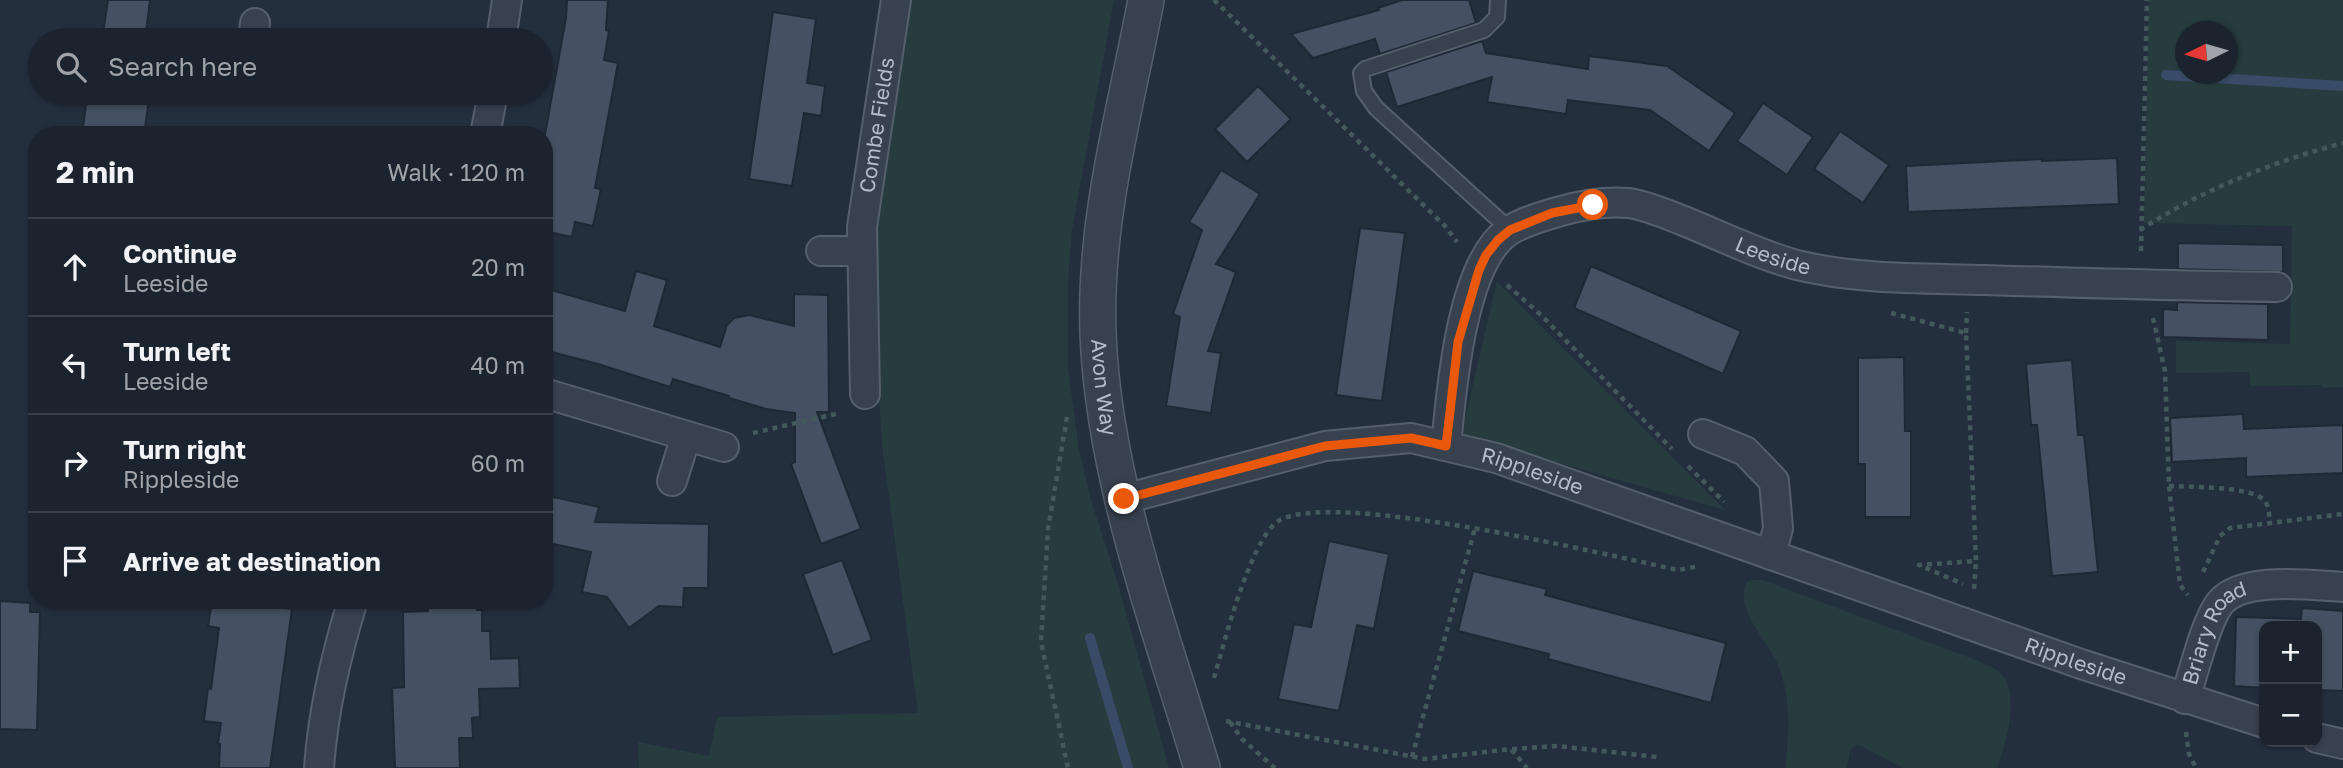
<!DOCTYPE html>
<html lang="en">
<head>
<meta charset="utf-8">
<style>
	:root { --surface:#1b232e; --page:#242b36; --text:#f1f3f6; --muted:#a0a4aa; --line:#39404a }
	body { margin:0; font-family:"Golos Text",sans-serif; background:var(--page); color:var(--text) }
	.controls { position:absolute; right:21px; bottom:21px; display:grid; overflow:hidden; border-radius:14px; box-shadow:0 2px 5px #0004 }
	.controls button { width:63px; height:63px; display:grid; place-items:center; padding:0; border:0; border-bottom:2px solid var(--line); background:var(--surface); color:var(--text); font:35px sans-serif }
	.compass { position:absolute; left:2175px; top:21px; width:63px; height:63px; border-radius:50%; background:var(--surface); box-shadow:0 2px 5px #0004; rotate:265deg }
	.stop { position:absolute; width:21px; height:21px; margin:-16px; border:5px solid #ea580c; border-radius:50%; background:#fff }
	.stop.end { background:#ea580c; border-color:#fff; box-shadow:0 2px 7px #0008 }
	.list { margin:0; padding:0; list-style:none }
	h2 { display:flex; justify-content:space-between; align-items:center; height:91px; margin:0; padding:0 28px; font-size:30px }
	h2 small { font-size:23px; font-weight:400; color:var(--muted) }
	.list li { display:grid; grid-template-columns:46px 1fr auto; gap:21px; align-items:center; box-sizing:border-box; height:98px; padding:0 28px; border-top:2px solid var(--line) }
	.list b { display:block; font-size:26px; white-space:nowrap }
	.list p { margin:0; font-size:23px; white-space:nowrap; color:var(--muted) }
	.list em { font-size:23px; font-style:normal; color:var(--muted) }
	.icon { flex:none; width:38px; height:38px; fill:none; stroke:currentColor; stroke-width:2; stroke-linecap:round; stroke-linejoin:round }
	.map { position:relative; flex:none; width:2343px; height:768px; overflow:hidden }
	.search { position:absolute; background:var(--surface); box-shadow:0 2px 5px #0004; left:28px; top:28px; width:525px; height:77px; display:flex; align-items:center; gap:18px; box-sizing:border-box; padding:0 24px; border-radius:38px; color:var(--muted); font-size:26px }
	.panel { position:absolute; background:var(--surface); box-shadow:0 2px 5px #0004; left:28px; top:126px; width:525px; height:483px; border-radius:28px }
	.map>svg:first-child { display:block }
</style>
</head>
<body>
<div class="map">
<svg width="2343" height="768" viewBox="0 0 2343 768">
	<rect width="100%" height="100%" fill="#242f3e"/>
	<!-- green -->
	<g fill="#263c3f" fill-rule="evenodd">
		<polygon points="907,0 1114,0 1072,230 1068,281 1068,368 1079,450 1091,500 1118,584 1169,768 639,768 638,742 709,756 717,717 918,713 882,445 869,253"/>
		<path d="M 2149,0 L 2343,0 L 2343,387 L 2322,388 L 2321,385 L 2251,386 L 2249,372 L 2176,373 L 2176,341 L 2290,344 L 2292,226 L 2144,223 ZM 2186,32 L 2228,32 L 2228,74 L 2186,74 Z"/>
		<polygon points="1497,282 1725,510 1461,435"/>
		<path d="M 1752,580 L 1763,580 L 1976,660 C 1983,664 1994,667 2000,673 C 2021,693 2006,744 1997,768 L 1903,768 L 1857,744 L 1850,750 L 1847,768 L 1785,768 C 1789,735 1791,702 1780,670 C 1771,641 1733,613 1747,582 Z"/>
	</g>
	<g fill="none" stroke-linecap="round" stroke-linejoin="round">
		<!-- stream -->
		<g stroke="#394c67" stroke-width="10">
			<polyline points="2166,75 2343,86"/>
			<polyline points="1090,638 1128,768"/>
		</g>
	</g>
	<!-- building -->
	<g fill="#455162" stroke="#1f2835" stroke-width="2">
		<polygon points="108,0 150,0 145,40 102,40"/>
		<polygon points="567,0 608,0 606,30 609,31 604,60 618,63 595,188 601,189 593,226 575,222 572,237 544,231 544,140 566,18"/>
		<polygon points="1402,0 1469,0 1476,23 1380,54 1375,39 1313,58 1291,34 1379,10 1378,8"/>
		<polygon points="773,12 816,19 807,83 825,86 821,116 804,113 792,186 749,179"/>
		<polygon points="1482,41 1486,53 1588,69 1589,56 1667,66 1735,113 1709,151 1650,110 1568,100 1566,114 1487,102 1492,77 1397,107 1386,72"/>
		<polygon points="1258,86 1291,119 1247,162 1215,129"/>
		<polygon points="111,93 150,93 144,135 82,135 87,98 110,101"/>
		<polygon points="1763,103 1813,137 1787,175 1737,141"/>
		<polygon points="1840,131 1889,165 1863,203 1814,169"/>
		<polygon points="2117,158 2119,204 1908,212 1906,166 2042,159 2042,161"/>
		<polygon points="1221,170 1260,194 1216,264 1236,272 1208,351 1221,353 1211,413 1166,406 1180,317 1173,314 1202,230 1189,222"/>
		<polygon points="1360,228 1405,233 1382,401 1336,395"/>
		<polygon points="2178,243 2283,245 2283,272 2178,269"/>
		<polygon points="1591,266 1741,331 1723,374 1574,308"/>
		<polygon points="636,271 667,280 654,326 720,347 727,325 734,318 749,315 794,326 794,294 828,295 829,412 817,412 861,529 821,544 791,464 795,462 795,413 766,409 729,398 729,396 673,379 670,387 598,364 544,350 544,288 625,311"/>
		<polygon points="2177,302 2268,304 2268,340 2163,337 2163,309 2177,310"/>
		<polygon points="1904,357 1905,431 1911,431 1911,517 1865,517 1865,464 1858,464 1858,358"/>
		<polygon points="2072,360 2078,435 2084,435 2098,572 2052,576 2037,425 2031,425 2026,364"/>
		<polygon points="2243,414 2244,429 2343,425 2343,473 2246,477 2246,458 2172,462 2170,418"/>
		<polygon points="544,495 599,507 595,522 709,524 708,588 684,588 683,607 659,606 629,628 607,597 582,592 591,552 544,542"/>
		<polygon points="1329,541 1389,554 1374,629 1357,625 1339,711 1278,699 1294,624 1311,627"/>
		<polygon points="842,560 872,640 833,655 803,574"/>
		<polygon points="1473,571 1547,589 1545,595 1726,643 1711,703 1548,659 1549,654 1458,631"/>
		<polygon points="212,600 273,600 272,606 292,609 270,768 219,768 220,744 218,743 221,723 204,721 208,688 211,689 219,628 208,626"/>
		<polygon points="428,600 477,600 477,610 482,610 482,631 490,631 491,659 519,658 520,688 479,689 480,717 472,718 473,738 459,738 460,768 395,768 392,688 404,687 403,612 428,611"/>
		<polygon points="0,601 30,603 30,612 40,612 37,730 0,729"/>
		<polygon points="2302,608 2343,611 2343,691 2317,690 2317,626 2264,626 2264,688 2234,686 2236,617 2301,619"/>
	</g>
	<g fill="none" stroke-linecap="round" stroke-linejoin="round">
		<defs>
			<polyline id="service" points="1498,0 1497,17 1484,30 1365,69 1361,73 1364,91 1376,108 1510,230"/>
			<g id="minor">
				<polyline points="253,40 255,23"/>
				<polyline points="501,40 507,0"/>
				<polyline points="485,135 493,93"/>
				<polyline points="821,251 861,251"/>
				<polyline points="544,393 724,447"/>
				<path id="s1" d="M 865,394 L 862,227 L 896,0"/>
				<polyline points="1703,434 1745,451 1774,481 1778,528 1771,555"/>
				<path id="s2" d="M 1446,446 C 1451,393 1461,265 1507,232 C 1522,222 1543,216 1561,211 C 1582,205 1606,201 1629,203 C 1648,206 1666,214 1684,221 C 1721,236 1759,255 1797,265 C 1858,280 1924,278 1987,280 C 2084,283 2180,286 2277,287"/>
				<polyline points="672,481 686,436"/>
				<path id="s3" d="M 1124,499 L 1325,446 L 1411,438 L 1496,458 L 2081,664 L 2264,723"/>
				<path id="s4" d="M 2185,699 C 2193,675 2206,619 2221,602 C 2244,576 2311,585 2343,587"/>
				<polyline points="2317,738 2343,744"/>
				<path d="M 319,768 C 323,710 336,655 353,600"/>
			</g>
			<g id="tertiary">
				<path id="s5" d="M 1146,0 C 1128,97 1101,194 1098,293 C 1092,449 1158,620 1202,768"/>
			</g>
		</defs>
		<!-- service casing -->
		<use href="#service" stroke="#565f6c" stroke-width="18"/>
		<!-- minor casing -->
		<use href="#minor" stroke="#565f6c" stroke-width="32"/>
		<!-- tertiary casing -->
		<use href="#tertiary" stroke="#565f6c" stroke-width="38"/>
		<!-- path -->
		<g stroke="#44595c" stroke-width="4.5" stroke-dasharray="5 5" stroke-linecap="butt">
			<polyline points="1214,0 1445,226 1457,242"/>
			<path d="M 2140,230 C 2202,190 2272,162 2343,143"/>
			<polyline points="2141,251 2147,0"/>
			<polyline points="1507,285 1541,315 1672,449"/>
			<polyline points="1891,313 1966,333 1976,561 1919,565 1963,584"/>
			<polyline points="2153,318 2165,371 2169,486 2180,585 2188,595"/>
			<polyline points="1966,333 1967,312"/>
			<polyline points="1067,417 1048,529 1041,642 1068,768"/>
			<polyline points="753,433 840,413"/>
			<polyline points="1688,466 1724,502"/>
			<path d="M 2169,486 C 2189,487 2250,486 2264,500 C 2269,505 2269,515 2270,522"/>
			<polyline points="2203,572 2220,536 2230,528 2343,514"/>
			<polyline points="1974,589 1976,561"/>
			<path d="M 1214,678 C 1224,643 1250,542 1277,522 C 1325,487 1612,556 1678,570 L 1700,566"/>
			<polyline points="1226,721 1425,759 1511,749 1527,768"/>
			<polyline points="1230,722 1242,739 1275,768"/>
			<polyline points="2186,732 2189,754 2196,768"/>
			<polyline points="1512,749 1557,746 1657,757"/>
			<polyline points="1412,757 1475,528"/>
		</g>
		<!-- service -->
		<use href="#service" stroke="#38414e" stroke-width="14"/>
		<!-- minor -->
		<use href="#minor" stroke="#38414e" stroke-width="28"/>
		<!-- tertiary -->
		<use href="#tertiary" stroke="#38414e" stroke-width="35"/>
	</g>
	<g fill="none" stroke-linecap="round" stroke-linejoin="round">
		<!-- route -->
		<polyline stroke="#ea580c" stroke-width="9" points="1124,499 1325,446 1411,438 1446,446 1458,342 1479,270 1486,255 1498,240 1510,230 1552,213 1593,205"/>
	</g>
	<g text-anchor="middle" stroke-width="5" stroke-linejoin="round" paint-order="stroke">
		<!-- street labels -->
		<g font-size="21" fill="#b4bcc9" stroke="#1d2633">
			<text dy="7" stroke="none"><textPath href="#s1" startOffset="270">Combe Fields</textPath></text>
			<text dy="7" stroke="none"><textPath href="#s2" startOffset="508">Leeside</textPath></text>
			<text dy="7" stroke="none"><textPath href="#s5" startOffset="392">Avon Way</textPath></text>
			<text dy="7" stroke="none"><textPath href="#s3" startOffset="420">Rippleside</textPath></text>
			<text dy="7" stroke="none"><textPath href="#s4" startOffset="74">Briary Road</textPath></text>
			<text dy="7" stroke="none"><textPath href="#s3" startOffset="996">Rippleside</textPath></text>
		</g>
	</g>
</svg>
<div class="controls">
<button>+</button>
<button>−</button>
</div>
<svg class="compass" viewBox="-18 -18 36 36"><path d="M0-13l5 13h-10z" fill="#e53935"/><path d="M0 13l5-13h-10z" fill="#a0a4aa"/></svg>
<div class="stop" style="left:1593px;top:205px"></div>
<div class="stop end" style="left:1124px;top:499px"></div>
<div class="search"><svg class="icon" aria-label="search" viewBox="0 0 24 24"><circle cx="10" cy="10" r="6"/><path d="M15 15l6 6"/></svg>Search here</div>
<section class="panel">
<h2>2 min<small>Walk · 120 m</small></h2>
<ul class="list">
<li><svg class="icon" aria-label="ahead" viewBox="0 0 24 24"><path d="M12 20V5M6 11l6-6 6 6"/></svg><div><b>Continue</b><p>Leeside</p></div><em>20 m</em></li>
<li><svg class="icon" aria-label="left" viewBox="0 0 24 24"><path d="M17 20v-9H6M10 6l-5 5 5 5"/></svg><div><b>Turn left</b><p>Leeside</p></div><em>40 m</em></li>
<li><svg class="icon" aria-label="right" viewBox="0 0 24 24"><path d="M7 20v-9h11M14 6l5 5-5 5"/></svg><div><b>Turn right</b><p>Rippleside</p></div><em>60 m</em></li>
<li><svg class="icon" aria-label="arrive" viewBox="0 0 24 24"><path d="M6 21V4h12l-3 4 3 4H6"/></svg><div><b>Arrive at destination</b></div></li>
</ul>
</section>
</div>
</body>
</html>
